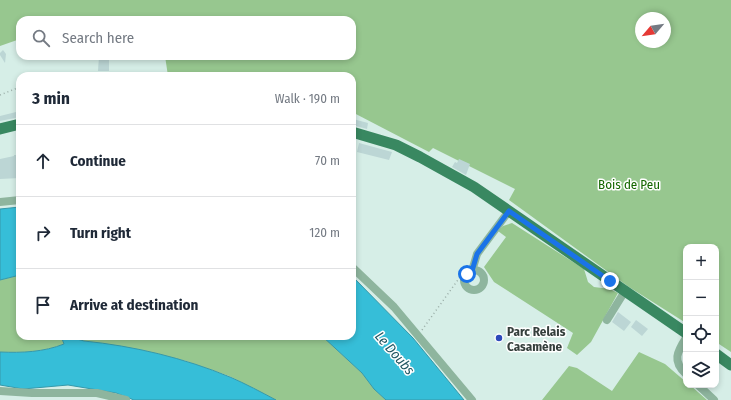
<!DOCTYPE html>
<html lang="en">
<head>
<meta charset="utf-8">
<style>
	:root { --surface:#fff; --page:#f2f2f3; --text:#1f2937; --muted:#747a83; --line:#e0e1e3 }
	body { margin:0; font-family:"Fira Sans Condensed",sans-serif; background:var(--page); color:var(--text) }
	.controls { position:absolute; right:12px; bottom:12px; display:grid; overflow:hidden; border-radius:8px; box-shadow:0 2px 6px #0003 }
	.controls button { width:36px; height:36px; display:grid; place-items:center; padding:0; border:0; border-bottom:1px solid var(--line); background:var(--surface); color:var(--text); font:20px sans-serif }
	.compass { position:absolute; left:635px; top:12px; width:36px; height:36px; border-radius:50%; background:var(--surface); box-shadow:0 2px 6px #0003; rotate:241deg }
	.stop { position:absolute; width:12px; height:12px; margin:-9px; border:3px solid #1a73e8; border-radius:50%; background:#fff }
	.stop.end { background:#1a73e8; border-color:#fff; box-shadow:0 1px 4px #0008 }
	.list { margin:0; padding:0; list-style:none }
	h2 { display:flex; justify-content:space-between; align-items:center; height:52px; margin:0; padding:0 16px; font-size:17px }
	h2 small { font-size:13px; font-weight:400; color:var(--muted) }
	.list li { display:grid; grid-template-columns:26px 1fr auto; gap:12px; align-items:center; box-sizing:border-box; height:72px; padding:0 16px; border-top:1px solid var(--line) }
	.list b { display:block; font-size:15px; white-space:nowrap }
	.list em { font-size:13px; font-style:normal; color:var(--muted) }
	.icon { flex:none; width:22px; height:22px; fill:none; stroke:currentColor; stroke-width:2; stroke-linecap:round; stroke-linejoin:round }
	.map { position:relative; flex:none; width:731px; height:400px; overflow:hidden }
	.search { position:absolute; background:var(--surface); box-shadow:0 2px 6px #0003; left:16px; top:16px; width:340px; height:44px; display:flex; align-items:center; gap:10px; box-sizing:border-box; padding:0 14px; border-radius:12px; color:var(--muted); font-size:15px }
	.panel { position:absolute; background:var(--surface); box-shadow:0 2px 6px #0003; left:16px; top:72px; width:340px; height:268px; border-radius:12px }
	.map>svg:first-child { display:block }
</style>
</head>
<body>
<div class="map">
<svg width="731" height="400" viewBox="0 0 731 400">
	<rect width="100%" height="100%" fill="#d6eee7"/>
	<!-- green -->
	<g fill="#97c78f" fill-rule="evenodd">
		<path d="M 0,0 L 731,0 L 731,352 L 716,342 L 716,247 L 686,247 L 686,323 L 629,287 L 509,200 L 515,189 L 433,148 L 429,152 L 352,112 L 352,76 L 168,76 L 165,56 L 352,56 L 352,20 L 20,20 L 20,39 L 0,46 ZM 641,18 L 665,18 L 665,42 L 641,42 Z"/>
		<polygon points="512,223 584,269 588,282 594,287 610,289 618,293 591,342 577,355 567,348 573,333 494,282 484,267 506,237 498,231 503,226"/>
		<path d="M 20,275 L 20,336 L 61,336 L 64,344 C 44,352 22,353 0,352 L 0,280 Z"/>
		<polygon points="77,336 322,336 362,373 374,389 386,400 276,400 229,376 186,361 142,350 84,341 77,339"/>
		<polygon points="639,352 665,364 686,382 686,385 690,385 707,400 542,400 569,366 577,368 612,391"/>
	</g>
	<!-- water -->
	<g fill="#36bed8" stroke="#3698a9">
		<polygon points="20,207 20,275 0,280 0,209"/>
		<polygon points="352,276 413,338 464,400 386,400 374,389 362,373 322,336 352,336"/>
		<path d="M 61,336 L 77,336 L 77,339 L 84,341 C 134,346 184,358 230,377 C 246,384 261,392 276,400 L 134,400 L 116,393 L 68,385 L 23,389 L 0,385 L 0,352 C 22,353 44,352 64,344 Z"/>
	</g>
	<!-- building -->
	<g fill="#bcd6d5">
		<polygon points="3,50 6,54 5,63 0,55 0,53"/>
		<polygon points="99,56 109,56 109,71 98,71"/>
		<polygon points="20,111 20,117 0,121 0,116"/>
		<polygon points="353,119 368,123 367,129 352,125"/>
		<polygon points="359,143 392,152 389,160 357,152"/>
		<polygon points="14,155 20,155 20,178 0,179 0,159 14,156"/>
		<polygon points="459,159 470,164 466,175 452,167 455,162 457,163"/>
		<polygon points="618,312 631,322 624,331 612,322"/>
		<polygon points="636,320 648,329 642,336 631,327"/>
	</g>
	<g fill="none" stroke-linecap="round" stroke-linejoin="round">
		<!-- path -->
		<g stroke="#9baea8" stroke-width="1.5" stroke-dasharray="1 3" stroke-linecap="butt">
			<polyline points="59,76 75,73"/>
			<polyline points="0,95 20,87"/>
			<polyline points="422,330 465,270"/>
		</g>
		<!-- minor -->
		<g stroke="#8eb59e" stroke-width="8">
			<polyline points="0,202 20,200"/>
			<polyline points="352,267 394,307 472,400"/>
			<circle cx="474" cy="280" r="10"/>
			<polyline points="472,271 477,254 509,211"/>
			<polyline points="607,320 625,291"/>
			<path d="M 686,338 C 677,352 672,361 686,374"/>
			<polyline points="698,385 714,400"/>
			<polyline points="0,391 32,393 97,393 126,400"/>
		</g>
		<!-- major -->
		<g stroke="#398861" stroke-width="11">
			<polyline points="0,129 20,124"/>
			<polyline points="352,132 396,145 420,157 474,187 686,333"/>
			<polyline points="716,354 731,365"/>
		</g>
	</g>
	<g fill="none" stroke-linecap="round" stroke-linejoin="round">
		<!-- route -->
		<polyline stroke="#1a73e8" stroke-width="5" points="467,274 472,271 477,254 509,211 610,281"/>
	</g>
	<!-- markers -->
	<circle fill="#2d49ba" stroke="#fff" stroke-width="1.5" cx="499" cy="338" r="4"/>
	<g text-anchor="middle" stroke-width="3" stroke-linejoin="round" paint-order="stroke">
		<!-- park labels -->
		<g font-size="13" fill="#146701" stroke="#fff">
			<text x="629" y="189">Bois de Peu</text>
		</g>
		<!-- poi labels -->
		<g font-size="13" font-weight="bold" fill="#353f3c" stroke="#fff" text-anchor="start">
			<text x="507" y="336">Parc Relais<tspan x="507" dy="15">Casamène</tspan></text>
		</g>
		<!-- water labels -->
		<g font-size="14" font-style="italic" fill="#225763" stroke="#fff">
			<text transform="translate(395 353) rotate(49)" y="5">Le Doubs</text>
		</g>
	</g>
</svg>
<div class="controls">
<button>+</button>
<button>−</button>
<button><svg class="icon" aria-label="locate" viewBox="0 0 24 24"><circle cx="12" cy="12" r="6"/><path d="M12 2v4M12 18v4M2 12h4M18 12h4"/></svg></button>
<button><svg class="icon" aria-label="layers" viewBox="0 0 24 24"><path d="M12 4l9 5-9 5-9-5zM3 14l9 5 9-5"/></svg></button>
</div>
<svg class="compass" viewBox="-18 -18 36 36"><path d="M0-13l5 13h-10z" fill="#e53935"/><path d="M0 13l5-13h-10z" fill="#747a83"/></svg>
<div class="stop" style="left:467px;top:274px"></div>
<div class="stop end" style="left:610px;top:281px"></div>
<div class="search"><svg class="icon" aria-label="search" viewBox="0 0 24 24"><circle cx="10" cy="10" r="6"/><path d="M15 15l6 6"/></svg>Search here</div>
<section class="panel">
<h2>3 min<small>Walk · 190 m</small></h2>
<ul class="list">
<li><svg class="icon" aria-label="ahead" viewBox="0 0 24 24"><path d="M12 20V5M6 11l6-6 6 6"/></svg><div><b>Continue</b></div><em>70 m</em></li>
<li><svg class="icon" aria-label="right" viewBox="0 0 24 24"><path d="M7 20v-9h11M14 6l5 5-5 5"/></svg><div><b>Turn right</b></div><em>120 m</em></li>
<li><svg class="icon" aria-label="arrive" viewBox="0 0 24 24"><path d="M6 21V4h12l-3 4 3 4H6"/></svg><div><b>Arrive at destination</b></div></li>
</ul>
</section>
</div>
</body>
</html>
